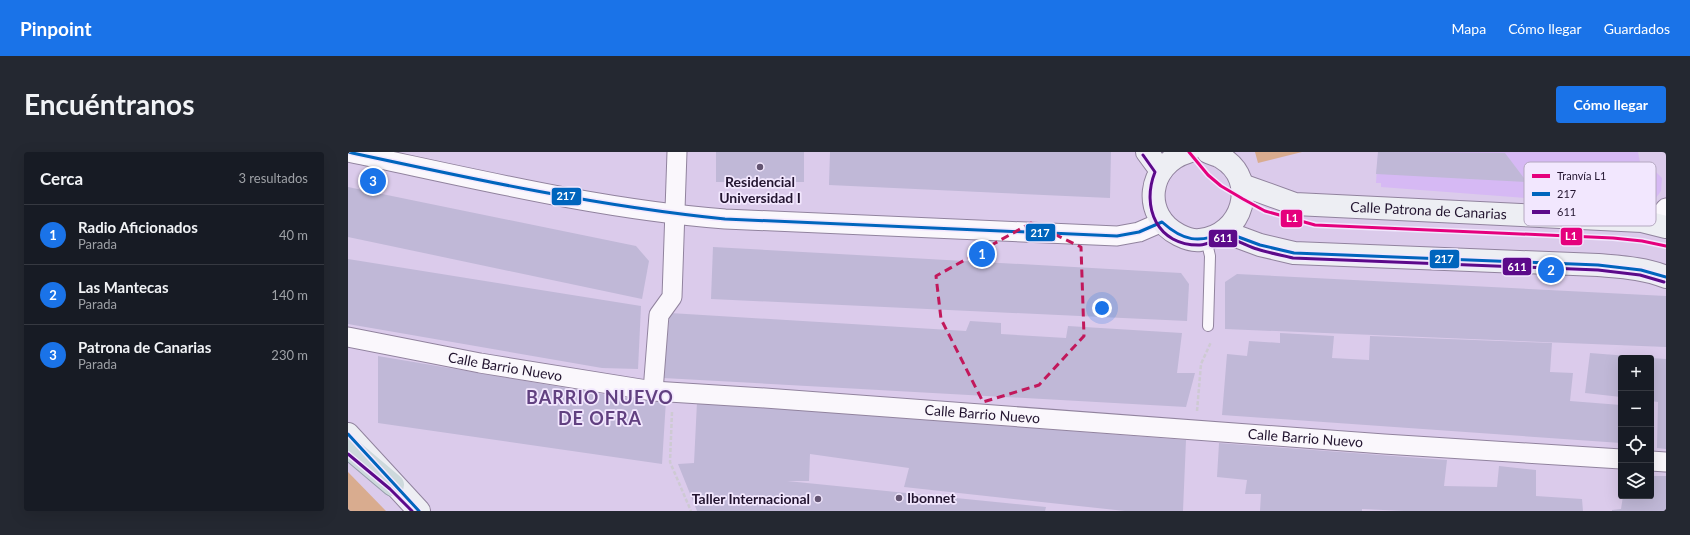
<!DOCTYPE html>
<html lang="es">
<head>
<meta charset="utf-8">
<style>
	:root { --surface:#171b24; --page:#242831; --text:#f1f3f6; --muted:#9ea1a6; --line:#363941; --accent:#1a73e8 }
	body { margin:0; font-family:Lato,sans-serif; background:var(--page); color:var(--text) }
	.controls { position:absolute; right:12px; bottom:12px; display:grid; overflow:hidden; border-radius:4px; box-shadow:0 4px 16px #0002 }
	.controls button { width:36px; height:36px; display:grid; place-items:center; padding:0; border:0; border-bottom:1px solid var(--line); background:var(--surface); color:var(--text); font:20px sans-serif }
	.you { position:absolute; left:754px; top:156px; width:14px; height:14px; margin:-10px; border:3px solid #fff; border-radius:50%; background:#1a73e8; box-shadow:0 0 0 6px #1a73e833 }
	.badge { display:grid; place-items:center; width:26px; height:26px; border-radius:50%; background:var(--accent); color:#fff; font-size:13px; font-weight:700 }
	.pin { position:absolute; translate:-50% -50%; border:2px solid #fff; box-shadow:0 1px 4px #0006 }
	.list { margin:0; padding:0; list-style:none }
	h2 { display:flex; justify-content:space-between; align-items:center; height:52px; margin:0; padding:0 16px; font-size:17px }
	h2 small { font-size:13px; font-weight:400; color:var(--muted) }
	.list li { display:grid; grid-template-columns:26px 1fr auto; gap:12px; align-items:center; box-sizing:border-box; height:60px; padding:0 16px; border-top:1px solid var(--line) }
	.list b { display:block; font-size:15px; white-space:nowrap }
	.list p { margin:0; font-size:13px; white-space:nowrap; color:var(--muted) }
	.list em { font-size:13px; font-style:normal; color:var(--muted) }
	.icon { flex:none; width:22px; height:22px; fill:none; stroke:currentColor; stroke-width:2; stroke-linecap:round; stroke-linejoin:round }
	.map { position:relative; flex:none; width:1318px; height:359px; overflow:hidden; border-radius:4px }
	header { display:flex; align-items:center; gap:24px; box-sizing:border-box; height:56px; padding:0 20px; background:var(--accent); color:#fff }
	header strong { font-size:19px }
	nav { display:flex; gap:22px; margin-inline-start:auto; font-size:14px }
	.intro { display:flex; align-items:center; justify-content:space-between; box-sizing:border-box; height:96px; padding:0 24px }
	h1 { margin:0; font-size:28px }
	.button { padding:10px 18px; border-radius:4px; background:var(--accent); color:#fff; font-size:14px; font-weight:700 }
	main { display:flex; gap:24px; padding:0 24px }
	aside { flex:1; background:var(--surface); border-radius:4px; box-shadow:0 4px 16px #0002 }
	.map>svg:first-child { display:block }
</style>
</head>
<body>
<header>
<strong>Pinpoint</strong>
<nav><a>Mapa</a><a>Cómo llegar</a><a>Guardados</a></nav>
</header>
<div class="intro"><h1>Encuéntranos</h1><a class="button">Cómo llegar</a></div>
<main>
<aside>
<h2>Cerca<small>3 resultados</small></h2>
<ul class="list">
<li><span class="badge">1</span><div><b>Radio Aficionados</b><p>Parada</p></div><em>40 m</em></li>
<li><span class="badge">2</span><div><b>Las Mantecas</b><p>Parada</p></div><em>140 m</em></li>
<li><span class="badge">3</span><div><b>Patrona de Canarias</b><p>Parada</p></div><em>230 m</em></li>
</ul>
</aside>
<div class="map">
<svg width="1318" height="359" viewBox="0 0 1318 359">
	<rect width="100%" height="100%" fill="#dbcbeb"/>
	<!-- built -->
	<polygon fill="#d6b9f4" points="1030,0 1290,0 1292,10 1300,12 1314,26 1313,39 1302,54 1296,55 1033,35 1033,31 1028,31"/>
	<!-- green -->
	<g fill="#d9ac8f">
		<polygon points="907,0 954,0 910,11"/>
		<polygon points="0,320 38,359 0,359"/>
	</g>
	<!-- building -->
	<g fill="#c0b8d7">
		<rect x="368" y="0" width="88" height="30"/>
		<polygon points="482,0 763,0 762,46 481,33"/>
		<polygon points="1030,0 1157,1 1179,30 1028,22"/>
		<polygon points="0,35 288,94 301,109 294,147 0,85"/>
		<polygon points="365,95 833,121 841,132 839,169 363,147"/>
		<polygon points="0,107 293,154 290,217 254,216 0,172"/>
		<polygon points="889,122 1318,144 1318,195 877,177 877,130"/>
		<polygon points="322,161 618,179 622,169 653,171 653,182 718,186 720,174 834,181 829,221 847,221 838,255 315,226"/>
		<polygon points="932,181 986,184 984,206 1021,208 1022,184 1204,191 1202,220 1225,221 1222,249 1273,253 1273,291 874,263 879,202 899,204 901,189 932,191"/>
		<polygon points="1242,201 1293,205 1273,206 1273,245 1237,241"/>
		<polygon points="30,204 284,247 318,248 314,312 30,271"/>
		<polygon points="1303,206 1318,207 1318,297 1309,296 1310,250 1303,249"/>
		<polygon points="349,250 838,288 835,359 777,359 556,335 561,316 462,302 461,329 439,329 698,355 697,359 349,359 330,312 346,311"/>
		<polygon points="871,291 1099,308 1096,334 1149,335 1151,314 1188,318 1188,344 1234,347 1235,359 1056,359 1014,357 1014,359 912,359 913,342 897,342 899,328 869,325"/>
		<polygon points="1303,324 1318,324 1318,359 1264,359 1264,358 1273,357 1275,344 1303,344"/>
	</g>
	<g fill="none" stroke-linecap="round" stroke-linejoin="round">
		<defs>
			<polyline id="lane" points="858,87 862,104 860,174"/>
			<g id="street">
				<path d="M 0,0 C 124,26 250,57 377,67 L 769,84 L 791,80 L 814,70"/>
				<polyline points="1294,69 1313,62 1318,56"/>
				<path id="s1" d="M 0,185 L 132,211 L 305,239 L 417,246 L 1036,292 L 1273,307"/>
				<polyline points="305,239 311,163 324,145 329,0"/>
				<polyline points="1303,309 1318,310"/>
			</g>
			<g id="secondary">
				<polyline points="799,0 813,19"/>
				<path d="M 840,0 C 799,12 793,64 831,83 C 837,86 845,89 852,88 C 895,84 911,28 874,6 C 870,3 864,2 860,0"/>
				<path id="s2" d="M 894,33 L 947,52 L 1294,69 L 1318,75"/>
				<path d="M 877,80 L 912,93 L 946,101 L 1250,113 C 1272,115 1297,116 1318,125"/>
				<polyline points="0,282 71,359"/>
			</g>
			<polyline id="highway" points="0,295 45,333"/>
		</defs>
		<!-- lane casing -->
		<use href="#lane" stroke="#91839e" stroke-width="12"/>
		<!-- street casing -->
		<use href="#street" stroke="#91839e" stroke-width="21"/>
		<!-- secondary casing -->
		<use href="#secondary" stroke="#91839e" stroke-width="24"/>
		<!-- highway casing -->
		<use href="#highway" stroke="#969caa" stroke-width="24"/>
		<!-- path -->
		<g stroke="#cecad3" stroke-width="2.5" stroke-dasharray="4 2" stroke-linecap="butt">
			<polyline points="849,259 853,212 863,190"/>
			<polyline points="324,260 322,310 343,359"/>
		</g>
		<!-- lane -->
		<use href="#lane" stroke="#faf7fc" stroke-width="10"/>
		<!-- street -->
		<use href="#street" stroke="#faf7fc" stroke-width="19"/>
		<!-- secondary -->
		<use href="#secondary" stroke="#edeef3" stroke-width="22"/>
		<!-- highway -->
		<use href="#highway" stroke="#cdd9dc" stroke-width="22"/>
		<defs>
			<g id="bus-1">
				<path d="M 0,0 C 125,27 249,54 377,67 L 769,84 L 791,80 L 814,70 C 835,89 851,92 877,80 L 912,93 L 946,101 L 1250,113 L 1293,118 L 1318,125"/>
				<polyline points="0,282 71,359"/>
			</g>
			<g id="bus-2">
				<path d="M 795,3 L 807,20 C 793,55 809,94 852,93 C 860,93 872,85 878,86 C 886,86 901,95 909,97 C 921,101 933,103 945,106 L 1250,118 L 1292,123 L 1316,130"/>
				<polyline points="0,302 42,337 64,359"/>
			</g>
		</defs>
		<!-- bus-1 casing -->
		<use href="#bus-1" stroke="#f2e7fe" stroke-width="6"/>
		<!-- bus-2 casing -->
		<use href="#bus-2" stroke="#f2e7fe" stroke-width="6"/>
		<!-- bus-1 -->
		<use href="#bus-1" stroke="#0065bd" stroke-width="3"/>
		<!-- bus-2 -->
		<use href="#bus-2" stroke="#5c0a8a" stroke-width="3"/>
		<defs>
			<polyline id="tram-1" points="841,0 860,23 873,34 895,47 917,59 967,73 1265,86 1294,89 1318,94"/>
		</defs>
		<!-- tram-1 casing -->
		<use href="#tram-1" stroke="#f2e7fe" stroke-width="6"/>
		<!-- tram-1 -->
		<use href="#tram-1" stroke="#e5007d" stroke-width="3"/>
	</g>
	<!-- marked area -->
	<path fill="none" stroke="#c2185b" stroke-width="3" stroke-dasharray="8 5" stroke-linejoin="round" d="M 683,71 L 733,95 L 736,184 L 691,233 L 635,250 L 593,167 L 588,124 Z"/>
	<!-- markers -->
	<g fill="#635471" stroke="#f2e7fe" stroke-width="1.5">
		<circle cx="412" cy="15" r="4"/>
		<circle cx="551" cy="346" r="4"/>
		<circle cx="470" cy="347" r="4"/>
	</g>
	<g text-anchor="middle" stroke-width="3.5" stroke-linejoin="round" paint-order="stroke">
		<!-- poi labels -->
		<g font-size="14" font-weight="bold" fill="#22142f" stroke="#f2e7fe">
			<text x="412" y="35">Residencial<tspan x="412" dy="16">Universidad I</tspan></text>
			<text x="559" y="351" text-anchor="start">Ibonnet</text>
			<text x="462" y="352" text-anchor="end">Taller Internacional</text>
		</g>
		<!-- street labels -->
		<g font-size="14" fill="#22142f" stroke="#f2e7fe">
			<text dy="5" stroke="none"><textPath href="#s2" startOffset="190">Calle Patrona de Canarias</textPath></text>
			<text dy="5" stroke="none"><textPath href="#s1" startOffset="160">Calle Barrio Nuevo</textPath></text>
			<text dy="5" stroke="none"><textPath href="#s1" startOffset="640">Calle Barrio Nuevo</textPath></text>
			<text dy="5" stroke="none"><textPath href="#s1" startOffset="964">Calle Barrio Nuevo</textPath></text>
		</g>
		<!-- district labels -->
		<g font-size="18" font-weight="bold" letter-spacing="1" fill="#614080" stroke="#f2e7fe">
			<text x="252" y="252">BARRIO NUEVO<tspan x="252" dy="21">DE OFRA</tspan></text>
		</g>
	</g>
	<!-- legend -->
	<rect x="1176" y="10" width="132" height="64" rx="6" fill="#f2e7fe" stroke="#b4a8c0" stroke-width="1"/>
	<rect x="1184" y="22" width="18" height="4" fill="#e5007d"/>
	<rect x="1184" y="40" width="18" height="4" fill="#0065bd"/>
	<rect x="1184" y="58" width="18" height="4" fill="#5c0a8a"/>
	<g font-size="11" fill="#22142f">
		<text x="1209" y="28">Tranvía L1</text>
		<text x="1209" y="46">217</text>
		<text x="1209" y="64">611</text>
	</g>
	<g stroke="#f2e7fe" stroke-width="1.5">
		<rect x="203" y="35" width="31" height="19" rx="4" fill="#0065bd"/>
		<rect x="932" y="57" width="23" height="19" rx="4" fill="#e5007d"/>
		<rect x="677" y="71" width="31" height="19" rx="4" fill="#0065bd"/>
		<rect x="1212" y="75" width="23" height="19" rx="4" fill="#e5007d"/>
		<rect x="860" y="77" width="30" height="19" rx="4" fill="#5c0a8a"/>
		<rect x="1081" y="97" width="31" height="20" rx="4" fill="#0065bd"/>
		<rect x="1154" y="105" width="30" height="19" rx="4" fill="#5c0a8a"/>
	</g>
	<g font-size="11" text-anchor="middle" font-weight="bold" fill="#fff">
		<text x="218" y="48">217</text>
		<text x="944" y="70">L1</text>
		<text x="692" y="85">217</text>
		<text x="1223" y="88">L1</text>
		<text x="875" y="90">611</text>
		<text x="1096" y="111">217</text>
		<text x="1169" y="119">611</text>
	</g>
</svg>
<div class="controls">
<button>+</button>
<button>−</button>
<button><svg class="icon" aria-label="locate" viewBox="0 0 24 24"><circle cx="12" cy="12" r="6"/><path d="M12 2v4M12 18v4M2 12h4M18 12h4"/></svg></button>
<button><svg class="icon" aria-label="layers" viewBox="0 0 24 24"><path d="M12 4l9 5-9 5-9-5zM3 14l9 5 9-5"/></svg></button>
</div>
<div class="you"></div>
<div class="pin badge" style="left:634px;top:102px">1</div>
<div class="pin badge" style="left:1203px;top:118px">2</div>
<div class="pin badge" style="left:25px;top:29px">3</div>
</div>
</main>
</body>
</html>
